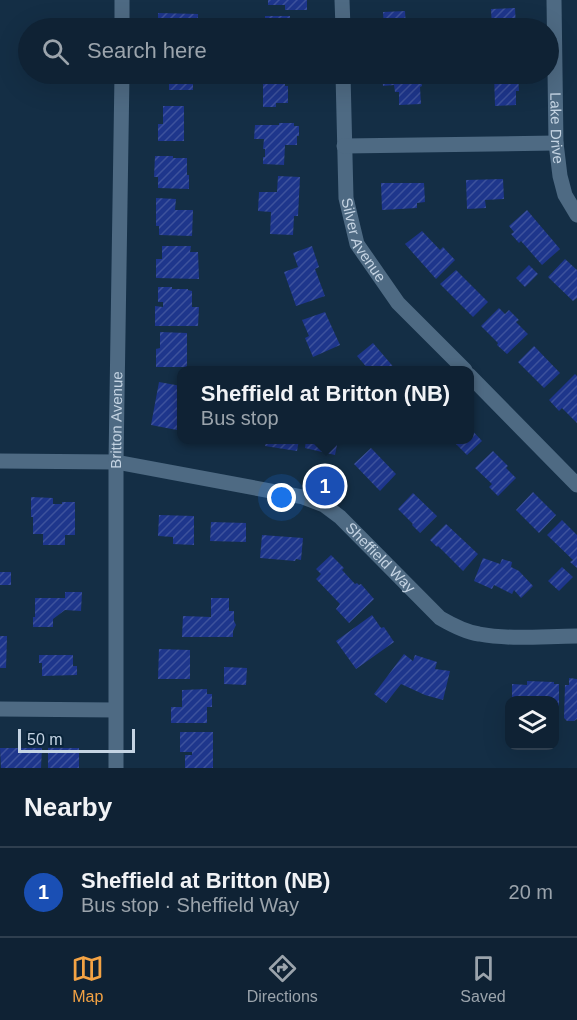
<!DOCTYPE html>
<html lang="en">
<head>
<meta charset="utf-8">
<style>
	:root { --surface:#0f2234; --page:#1d2f40; --text:#f1f3f6; --muted:#9ba4ac; --line:#2f3f4f; --accent:#f4a344 }
	body { margin:0; font-family:Arial,sans-serif; background:var(--page); color:var(--text) }
	.controls { position:absolute; right:18px; bottom:18px; display:grid; overflow:hidden; border-radius:12px; box-shadow:0 6px 24px #0002 }
	.controls button { width:54px; height:54px; display:grid; place-items:center; padding:0; border:0; border-bottom:2px solid var(--line); background:var(--surface); color:var(--text); font:30px sans-serif }
	.scale { position:absolute; left:18px; bottom:15px; width:117px; box-sizing:border-box; padding-left:6px; border:3px solid #c5d4e3; border-top:0; font-size:16px; line-height:21px; white-space:nowrap; color:#c5d4e3; -webkit-text-stroke:4px #09243a; paint-order:stroke }
	.you { position:absolute; left:282px; top:498px; width:21px; height:21px; margin:-15px; border:4px solid #fff; border-radius:50%; background:#1a73e8; box-shadow:0 0 0 9px #1a73e833 }
	.badge { display:grid; place-items:center; width:39px; height:39px; border-radius:50%; background:var(--accent); color:#fff; font-size:20px; font-weight:700 }
	.pin { position:absolute; translate:-50% -50%; border:3px solid #fff; box-shadow:0 2px 6px #0006 }
	.popup { position:absolute; left:177px; top:366px; width:297px; height:78px; box-sizing:border-box; display:grid; place-content:center; border-radius:12px; background:var(--surface); filter:drop-shadow(0 2px 4px #0005); font-size:20px; white-space:nowrap; color:var(--muted) }
	.popup b { font-size:22px; color:var(--text) }
	.popup::after { content:''; position:absolute; left:50%; top:100%; margin-left:-12px; border:12px solid transparent; border-top-color:var(--surface) }
	.list { margin:0; padding:0; list-style:none }
	h2 { display:flex; justify-content:space-between; align-items:center; height:78px; margin:0; padding:0 24px; font-size:26px }
	h2 small { font-size:20px; font-weight:400; color:var(--muted) }
	.list li { display:grid; grid-template-columns:39px 1fr auto; gap:18px; align-items:center; box-sizing:border-box; height:90px; padding:0 24px; border-top:2px solid var(--line) }
	.list b { display:block; font-size:22px; white-space:nowrap }
	.list p { margin:0; font-size:20px; white-space:nowrap; color:var(--muted) }
	.list em { font-size:20px; font-style:normal; color:var(--muted) }
	.icon { flex:none; width:33px; height:33px; fill:none; stroke:currentColor; stroke-width:2; stroke-linecap:round; stroke-linejoin:round }
	.map { position:relative; flex:none; width:577px; height:768px; overflow:hidden }
	.search { position:absolute; background:var(--surface); box-shadow:0 6px 24px #0002; left:18px; right:18px; top:18px; height:66px; display:flex; align-items:center; gap:15px; box-sizing:border-box; padding:0 21px; border-radius:33px; color:var(--muted); font-size:22px }
	.sheet { height:168px; background:var(--surface) }
	nav { display:flex; justify-content:space-around; align-items:center; box-sizing:border-box; height:84px; border-top:2px solid var(--line); background:var(--surface); font-size:16px; color:var(--muted) }
	nav a { display:grid; justify-items:center; gap:3px }
	nav .on { color:var(--accent) }
	.map>svg:first-child { display:block }
</style>
</head>
<body>
<div class="map">
<svg width="577" height="768" viewBox="0 0 577 768">
	<defs>
		<pattern id="building-hatch" width="6" height="6" patternUnits="userSpaceOnUse" patternTransform="scale(1.5)"><rect width="6" height="6" fill="#1e368c"/><path d="M-1 1l2-2M0 6l6-6M5 7l2-2" fill="none" stroke="#3d529c"/></pattern>
	</defs>
	<rect width="100%" height="100%" fill="#142e45"/>
	<!-- building -->
	<g fill="url(#building-hatch)">
		<polygon points="268,0 307,0 307,10 285,10 285,5 268,5"/>
		<polygon points="515,8 516,28 492,28 491,9"/>
		<polygon points="405,11 406,28 384,28 383,12"/>
		<polygon points="158,13 198,14 198,28 158,28"/>
		<polygon points="265,16 290,16 290,26 299,26 299,28 265,28"/>
		<rect x="169" y="74" width="24" height="16"/>
		<polygon points="263,74 301,74 301,82 285,82 285,86 288,86 288,103 276,103 276,107 263,107"/>
		<polygon points="382,74 421,74 422,86 420,87 421,104 399,105 399,92 395,92 394,85 383,86"/>
		<polygon points="494,74 518,74 519,91 516,91 516,105 495,106"/>
		<polygon points="163,106 184,106 184,141 158,141 158,124 163,124"/>
		<polygon points="279,123 294,123 294,126 299,126 299,136 297,136 297,145 285,145 284,165 263,164 263,157 265,157 265,149 263,149 264,139 254,139 255,125 279,125"/>
		<polygon points="155,156 173,156 173,158 187,158 187,175 189,175 189,189 158,188 158,177 154,177"/>
		<polygon points="278,176 300,177 298,216 294,216 293,235 270,234 271,212 258,211 259,192 277,192"/>
		<polygon points="503,179 504,199 485,200 486,208 467,209 466,180"/>
		<polygon points="381,183 424,183 425,202 417,203 417,208 382,210"/>
		<polygon points="156,198 176,199 175,210 193,210 192,236 159,235 159,226 156,226"/>
		<polygon points="527,210 560,249 542,265 521,241 519,243 511,234 514,232 509,226"/>
		<polygon points="422,231 440,250 443,247 455,260 436,279 405,244"/>
		<polygon points="162,246 191,246 190,252 198,252 199,279 156,278 156,259 162,259"/>
		<polygon points="312,246 319,267 315,269 325,296 296,306 284,272 298,267 293,253"/>
		<polygon points="565,259 577,270 577,298 573,301 548,277"/>
		<polygon points="529,265 538,274 525,287 516,278"/>
		<polygon points="456,270 488,302 473,317 440,284"/>
		<polygon points="158,287 172,287 172,289 188,289 188,290 192,291 192,307 199,307 198,326 155,326 155,306 163,307 163,302 158,302"/>
		<polygon points="499,308 505,314 509,310 519,320 516,322 528,334 507,354 497,345 498,343 481,326"/>
		<polygon points="325,312 340,345 313,357 305,338 309,336 302,320"/>
		<polygon points="160,332 187,333 187,367 156,367 156,349 160,348"/>
		<polygon points="373,343 396,370 369,370 357,356"/>
		<polygon points="534,346 560,373 544,388 518,362"/>
		<polygon points="575,374 577,376 577,423 562,408 559,411 549,400"/>
		<polygon points="159,382 181,386 181,424 178,423 177,430 151,425"/>
		<polygon points="469,427 482,441 467,455 452,440 469,440"/>
		<polygon points="254,440 299,440 297,451 265,446 266,443 254,441"/>
		<polygon points="306,440 338,440 335,455 305,448"/>
		<polygon points="371,448 396,474 380,491 354,464"/>
		<polygon points="493,451 508,466 506,468 516,478 498,496 489,487 492,484 475,468"/>
		<polygon points="533,492 556,515 539,533 516,510"/>
		<polygon points="413,493 437,516 420,533 412,525 413,524 398,509"/>
		<polygon points="31,497 53,498 53,504 62,504 62,502 75,502 75,535 65,535 65,545 43,545 43,534 33,534 33,517 31,517"/>
		<polygon points="159,515 194,516 194,545 173,544 173,537 158,536"/>
		<polygon points="562,520 577,535 577,568 570,562 573,560 547,535"/>
		<polygon points="211,522 246,523 246,542 210,541"/>
		<polygon points="446,524 478,554 463,571 438,546 437,547 430,540"/>
		<polygon points="262,535 303,538 301,560 296,559 295,561 260,558"/>
		<polygon points="331,555 344,568 342,570 355,584 357,583 359,585 361,584 374,599 349,623 336,609 340,604 316,579 321,574 316,569"/>
		<polygon points="483,558 500,564 502,559 512,562 511,567 519,571 533,586 521,598 514,590 512,594 494,585 492,589 474,581"/>
		<polygon points="562,567 573,577 559,591 548,581"/>
		<rect x="0" y="572" width="11" height="13"/>
		<polygon points="65,592 82,592 81,611 65,610 53,619 53,627 33,627 33,617 35,617 35,598 65,598"/>
		<polygon points="211,598 229,598 229,611 234,611 234,621 236,625 233,631 233,637 182,637 183,616 211,617"/>
		<polygon points="372,615 381,628 384,627 394,642 356,669 336,641"/>
		<polygon points="0,636 7,636 6,668 0,668"/>
		<polygon points="159,649 190,650 190,679 158,679"/>
		<polygon points="404,654 413,661 415,655 437,662 435,669 450,671 443,700 425,695 401,684 386,703 374,694"/>
		<polygon points="39,655 73,655 73,666 77,666 77,675 42,676 42,663 39,663"/>
		<polygon points="224,667 247,668 246,685 224,684"/>
		<polygon points="569,678 577,679 577,719 574,721 567,721 564,718 565,685 569,685"/>
		<polygon points="527,681 554,682 554,684 559,684 559,707 554,707 554,700 512,700 512,684 527,685"/>
		<polygon points="207,689 207,694 212,694 212,707 207,707 207,723 171,723 171,707 182,707 182,690"/>
		<polygon points="180,732 213,732 213,768 185,768 185,755 192,755 192,752 180,752"/>
		<polygon points="0,748 42,748 41,768 1,768"/>
		<rect x="48" y="748" width="31" height="20"/>
	</g>
	<g fill="none" stroke-linecap="round" stroke-linejoin="round">
		<!-- minor -->
		<g stroke="#4e6a83" stroke-width="15">
			<polyline points="342,0 343,28"/>
			<path id="s1" d="M 554,0 L 556,143 L 560,176 L 565,195 L 577,215"/>
			<polyline points="122,28 122,0"/>
			<path id="s2" d="M 343,74 L 346,198 L 357,244 L 398,303 L 465,370"/>
			<polyline points="344,146 556,143"/>
			<polyline points="469,375 577,485"/>
			<path id="s3" d="M 0,461 L 116,462 L 303,497 L 324,505 L 340,517 L 440,618 C 452,625 465,632 479,634 C 511,640 545,636 577,636"/>
			<polyline points="0,709 115,710"/>
			<path id="s4" d="M 116,768 L 116,462 L 122,74"/>
		</g>
	</g>
	<g text-anchor="middle" stroke-width="4.5" stroke-linejoin="round" paint-order="stroke">
		<!-- street labels -->
		<g font-size="15" fill="#c5d4e3" stroke="#09243a">
			<text dy="5" stroke="none"><textPath href="#s1" startOffset="128">Lake Drive</textPath></text>
			<text dy="5" stroke="none"><textPath href="#s2" startOffset="170">Silver Avenue</textPath></text>
			<text dy="5" stroke="none"><textPath href="#s4" startOffset="348">Britton Avenue</textPath></text>
			<text dy="5" stroke="none"><textPath href="#s3" startOffset="406">Sheffield Way</textPath></text>
		</g>
	</g>
</svg>
<div class="controls">
<button><svg class="icon" aria-label="layers" viewBox="0 0 24 24"><path d="M12 4l9 5-9 5-9-5zM3 14l9 5 9-5"/></svg></button>
</div>
<div class="scale">50 m</div>
<div class="you"></div>
<div class="pin badge" style="left:325px;top:486px;background:#1a4fb4">1</div>
<div class="popup"><b>Sheffield at Britton (NB)</b>Bus stop</div>
<div class="search"><svg class="icon" aria-label="search" viewBox="0 0 24 24"><circle cx="10" cy="10" r="6"/><path d="M15 15l6 6"/></svg>Search here</div>
</div>
<section class="sheet">
<h2>Nearby<small></small></h2>
<ul class="list">
<li><span class="badge" style="background:#1a4fb4">1</span><div><b>Sheffield at Britton (NB)</b><p>Bus stop · Sheffield Way</p></div><em>20 m</em></li>
</ul>
</section>
<nav>
<a class="on"><svg class="icon" aria-label="map" viewBox="0 0 24 24"><path d="M3 6l6-2 6 2 6-2v14l-6 2-6-2-6 2zM9 4v14M15 6v14"/></svg>Map</a>
<a><svg class="icon" aria-label="directions" viewBox="0 0 24 24"><path d="M12 3l9 9-9 9-9-9zM9 14v-3h6M13 9l2 2-2 2"/></svg>Directions</a>
<a><svg class="icon" aria-label="saved" viewBox="0 0 24 24"><path d="M7 4h10v16l-5-4-5 4z"/></svg>Saved</a>
</nav>
</body>
</html>
